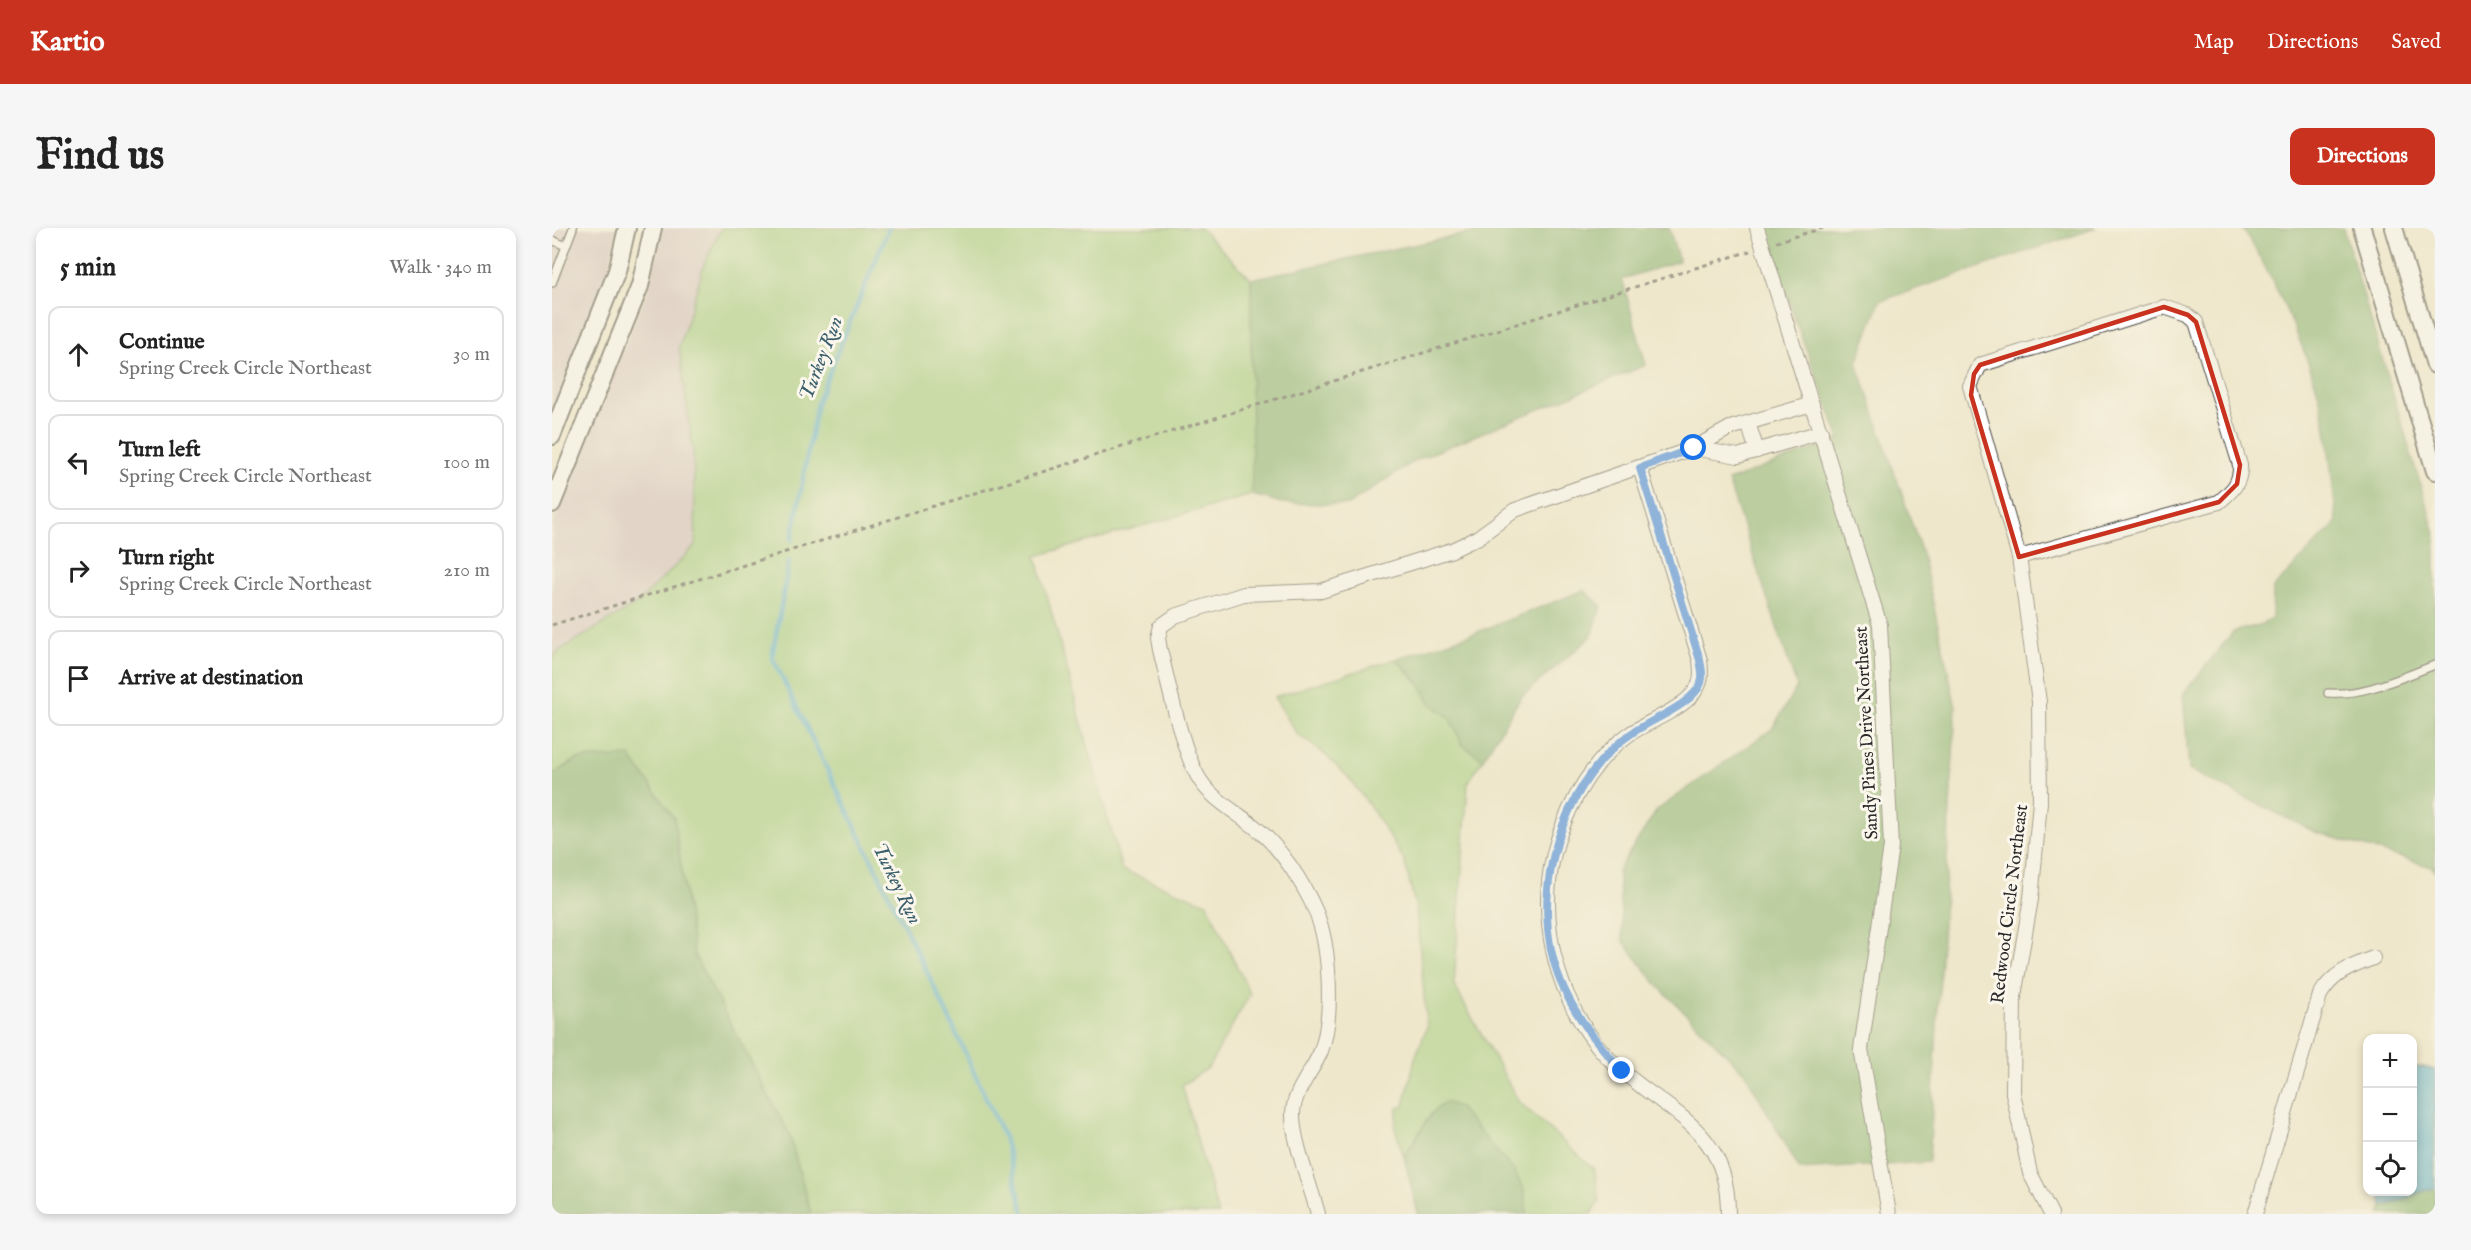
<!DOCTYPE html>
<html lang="en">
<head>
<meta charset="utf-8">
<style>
	:root { --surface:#fff; --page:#f6f6f6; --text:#222; --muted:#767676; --line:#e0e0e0; --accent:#c8321e }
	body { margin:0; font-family:"IM FELL English",serif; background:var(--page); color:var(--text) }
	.controls { position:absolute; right:18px; bottom:18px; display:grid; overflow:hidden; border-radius:12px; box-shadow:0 3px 9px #0003 }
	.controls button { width:54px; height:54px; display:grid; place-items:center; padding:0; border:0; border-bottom:2px solid var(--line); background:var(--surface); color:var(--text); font:30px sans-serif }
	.stop { position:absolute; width:18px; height:18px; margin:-14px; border:4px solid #1a73e8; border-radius:50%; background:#fff }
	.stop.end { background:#1a73e8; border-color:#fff; box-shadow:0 2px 6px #0008 }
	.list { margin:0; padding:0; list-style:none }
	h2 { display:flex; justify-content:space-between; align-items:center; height:78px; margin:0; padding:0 24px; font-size:26px }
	h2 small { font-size:20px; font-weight:400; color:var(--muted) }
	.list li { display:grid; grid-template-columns:39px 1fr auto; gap:18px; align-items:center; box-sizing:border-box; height:96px; margin:0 12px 12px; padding:0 12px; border:2px solid var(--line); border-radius:12px }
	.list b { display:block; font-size:22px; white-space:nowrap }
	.list p { margin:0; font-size:20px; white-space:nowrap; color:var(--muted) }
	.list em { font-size:20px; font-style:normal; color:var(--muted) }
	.icon { flex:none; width:33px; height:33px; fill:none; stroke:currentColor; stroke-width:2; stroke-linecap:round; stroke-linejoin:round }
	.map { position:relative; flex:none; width:1883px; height:986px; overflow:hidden; border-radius:12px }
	header { display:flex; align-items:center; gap:36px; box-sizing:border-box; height:84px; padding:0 30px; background:var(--accent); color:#fff }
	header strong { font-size:28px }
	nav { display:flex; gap:33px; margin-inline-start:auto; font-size:21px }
	.intro { display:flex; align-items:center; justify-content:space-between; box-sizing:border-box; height:144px; padding:0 36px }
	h1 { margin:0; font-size:42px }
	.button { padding:15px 27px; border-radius:12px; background:var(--accent); color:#fff; font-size:21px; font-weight:700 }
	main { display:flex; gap:36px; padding:0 36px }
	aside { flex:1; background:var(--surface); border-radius:12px; box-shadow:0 3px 9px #0003 }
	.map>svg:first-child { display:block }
</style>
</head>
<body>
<header>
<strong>Kartio</strong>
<nav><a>Map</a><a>Directions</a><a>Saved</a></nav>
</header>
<div class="intro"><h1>Find us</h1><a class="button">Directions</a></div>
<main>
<aside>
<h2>5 min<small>Walk · 340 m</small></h2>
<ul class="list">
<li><svg class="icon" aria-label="ahead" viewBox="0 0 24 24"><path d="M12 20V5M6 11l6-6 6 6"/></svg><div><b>Continue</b><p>Spring Creek Circle Northeast</p></div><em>30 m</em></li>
<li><svg class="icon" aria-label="left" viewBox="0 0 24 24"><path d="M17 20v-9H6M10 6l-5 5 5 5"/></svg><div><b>Turn left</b><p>Spring Creek Circle Northeast</p></div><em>100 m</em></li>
<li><svg class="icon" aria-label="right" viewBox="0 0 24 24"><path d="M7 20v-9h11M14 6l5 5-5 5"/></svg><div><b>Turn right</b><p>Spring Creek Circle Northeast</p></div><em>210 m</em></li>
<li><svg class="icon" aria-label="arrive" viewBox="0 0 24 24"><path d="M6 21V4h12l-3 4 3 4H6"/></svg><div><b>Arrive at destination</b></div></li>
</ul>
</aside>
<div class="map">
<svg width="1883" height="986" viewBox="0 0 1883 986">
	<rect width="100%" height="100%" fill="#fbf7ec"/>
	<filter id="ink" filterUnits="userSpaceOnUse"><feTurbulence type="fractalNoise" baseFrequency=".0167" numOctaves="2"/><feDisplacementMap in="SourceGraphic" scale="12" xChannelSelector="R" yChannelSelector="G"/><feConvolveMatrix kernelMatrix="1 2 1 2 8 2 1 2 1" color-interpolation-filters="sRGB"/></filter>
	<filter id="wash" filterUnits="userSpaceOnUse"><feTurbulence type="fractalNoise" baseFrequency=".008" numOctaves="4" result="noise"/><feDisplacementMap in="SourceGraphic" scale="24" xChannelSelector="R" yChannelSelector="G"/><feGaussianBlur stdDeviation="1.35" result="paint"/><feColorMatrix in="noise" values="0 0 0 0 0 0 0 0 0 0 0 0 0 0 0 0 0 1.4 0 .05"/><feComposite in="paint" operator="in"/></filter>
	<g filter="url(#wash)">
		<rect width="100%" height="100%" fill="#efe7cc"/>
		<!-- industrial -->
		<g fill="#d2bec2">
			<polygon points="0,0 66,0 57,42 0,185"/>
			<polygon points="110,0 169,0 153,34 141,224 144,317 86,375 5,424 0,432 0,297 96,60"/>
		</g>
		<!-- green -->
		<g fill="#9dcc7b" stroke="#647c53" stroke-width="1.5">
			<polygon points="169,0 648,0 699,51 700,267 484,328 570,642 655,675 698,766 656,840 630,857 666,986 259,986 237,906 142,727 122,590 26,531 0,547 0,432 5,424 86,375 144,317 141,224 127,119 153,34"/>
			<polygon points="844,431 868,456 878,475 897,489 911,517 931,531 916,555 902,757 967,874 1043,942 1047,974 1039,986 975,986 972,962 961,942 906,879 893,874 879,886 852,929 843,900 846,880 852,878 863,830 875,799 864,680 852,632 820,581 796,549 769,523 746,507 722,469"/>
		</g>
		<!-- forest -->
		<g fill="#7eb06b" stroke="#546e4b" stroke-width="1.5">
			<polygon points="928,0 1117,0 1127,33 1070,51 1094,137 864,232 796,277 730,275 700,267 699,51 923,4"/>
			<polygon points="1213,0 1544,0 1328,73 1305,135 1370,325 1404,479 1377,934 1248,942 1193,845 1107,759 1071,713 1066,642 1105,582 1220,501 1245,459 1176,253 1288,211 1245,97"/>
			<path d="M 1690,0 L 1791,0 L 1883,305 L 1883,645 L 1880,639 L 1763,604 L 1637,542 L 1631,466 L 1681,404 L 1711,396 L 1720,389 L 1721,360 L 1785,294 C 1780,257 1778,217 1770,180 C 1759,130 1719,43 1690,0 Z"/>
			<polygon points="1032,362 1050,378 1040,408 969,469 931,531 911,517 897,489 878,475 868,456 844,431 923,405"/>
			<polygon points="78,528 122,590 142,727 237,906 259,986 0,986 0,547 26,531"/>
			<polygon points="893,874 906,879 961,942 972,962 975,986 866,986 852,929 879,886"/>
			<path d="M 1883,960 L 1883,986 L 1828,986 L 1831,978 C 1850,975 1863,963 1883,960 Z"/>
		</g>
		<!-- water -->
		<path fill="#50abce" stroke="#3e6b7c" stroke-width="1.5" d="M 1861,839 L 1873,839 L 1883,842 L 1883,960 C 1863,963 1850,975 1831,978 L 1827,964 L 1860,964 Z"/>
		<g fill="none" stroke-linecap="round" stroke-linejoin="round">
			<!-- stream -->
			<g stroke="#50abce" stroke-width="4.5">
				<polyline points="240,312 265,174 337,0"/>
				<polyline points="237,333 220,429 390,775 452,909 472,986"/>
			</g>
		</g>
	</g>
	<g filter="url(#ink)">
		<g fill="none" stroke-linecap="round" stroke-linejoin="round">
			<defs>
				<g id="service">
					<polyline points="0,12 14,18"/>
					<polyline points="0,55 21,0"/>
					<path d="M 1776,465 C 1812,468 1850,449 1883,437"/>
				</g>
				<g id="minor">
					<polyline points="1205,0 1328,397 1339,618 1309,821 1337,986"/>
					<polyline points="1196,195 1205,223"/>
					<polyline points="1142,220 1186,228 1269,204"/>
					<path d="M 1088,240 L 1148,432 C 1150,448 1150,457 1138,469 C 1122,485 1095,494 1076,507 C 1027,543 996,614 996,674 C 996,737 1022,802 1071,844 C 1123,888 1177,905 1176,986"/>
					<path d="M 1467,329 L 1667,274 C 1680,263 1689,255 1688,237 L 1644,94 L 1636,87 L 1612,79 L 1428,137 L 1418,158 L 1467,329 L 1487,474 L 1488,574 L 1479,671 L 1462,768 L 1461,865 L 1478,945 L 1499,986"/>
					<path d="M 766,986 C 759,959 740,911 741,885 C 742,862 761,843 769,823 C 782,787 778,718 764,684 C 751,654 728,619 703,599 C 684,584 661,572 648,552 C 630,524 617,457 608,422 L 606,410 L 609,398 L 623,388 L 692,366 L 769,363 L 900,322 L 925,310 L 963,282 L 1142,220 L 1178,200 L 1260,176"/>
					<path d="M 1703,986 L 1768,767 C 1781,745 1798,739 1821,730"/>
				</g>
				<g id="tertiary">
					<polyline points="1810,0 1883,243"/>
					<polyline points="1842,0 1883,137"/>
					<polyline points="0,208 65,43 75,0"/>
					<polyline points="0,276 88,58 101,0"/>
				</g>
			</defs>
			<!-- service casing -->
			<use href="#service" stroke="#484743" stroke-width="10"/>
			<!-- minor casing -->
			<use href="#minor" stroke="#484743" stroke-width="16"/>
			<!-- tertiary casing -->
			<use href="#tertiary" stroke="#484743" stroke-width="20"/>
			<!-- path -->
			<g stroke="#484743" stroke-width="3" stroke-dasharray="4.5 4.5" stroke-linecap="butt">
				<polyline points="1224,14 1271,0"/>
				<polyline points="0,397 1198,23"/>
			</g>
			<!-- service -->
			<use href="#service" stroke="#fff" stroke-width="7"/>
			<!-- minor -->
			<use href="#minor" stroke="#fff" stroke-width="14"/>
			<!-- tertiary -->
			<use href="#tertiary" stroke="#fff" stroke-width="16"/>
		</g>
	</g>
	<g fill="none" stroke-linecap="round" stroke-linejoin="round" filter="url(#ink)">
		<!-- route -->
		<path stroke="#1a73e8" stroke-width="8" d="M 1070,843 C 1048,818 1026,792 1012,761 C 978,688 998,592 1049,533 C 1057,524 1067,514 1076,508 C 1096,492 1140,478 1149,455 C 1152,447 1149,439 1148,432 L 1088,240 L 1142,220"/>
	</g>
	<!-- marked area -->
	<path d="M0 0H1883V986H0ZM 1612,79 L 1636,87 L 1644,94 L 1688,237 L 1685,256 L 1667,274 L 1467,329 L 1419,167 L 1422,146 L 1428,137 Z" fill="#efe7cc" fill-opacity=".55" fill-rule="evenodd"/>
	<path fill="none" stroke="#c8321e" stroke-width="4.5" stroke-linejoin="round" d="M 1612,79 L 1636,87 L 1644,94 L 1688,237 L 1685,256 L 1667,274 L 1467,329 L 1419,167 L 1422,146 L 1428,137 Z"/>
	<g text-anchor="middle" stroke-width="6" stroke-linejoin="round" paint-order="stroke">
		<!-- street labels -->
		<g font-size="18" fill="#2b2b2b" stroke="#fbf7ec">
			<text transform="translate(1314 505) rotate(-93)" y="6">Sandy Pines Drive Northeast</text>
			<text transform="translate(1457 676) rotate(-83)" y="6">Redwood Circle Northeast</text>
		</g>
		<!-- water labels -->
		<g font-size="20" font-style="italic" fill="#3a5e6c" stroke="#fbf7ec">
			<text transform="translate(268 130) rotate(-69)" y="7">Turkey Run</text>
			<text transform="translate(346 655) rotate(64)" y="7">Turkey Run</text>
		</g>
	</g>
</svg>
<div class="controls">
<button>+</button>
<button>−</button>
<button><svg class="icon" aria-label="locate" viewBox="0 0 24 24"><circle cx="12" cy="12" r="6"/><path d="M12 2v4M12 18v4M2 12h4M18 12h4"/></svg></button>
</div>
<div class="stop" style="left:1142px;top:220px"></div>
<div class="stop end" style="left:1070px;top:843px"></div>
</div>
</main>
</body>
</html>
